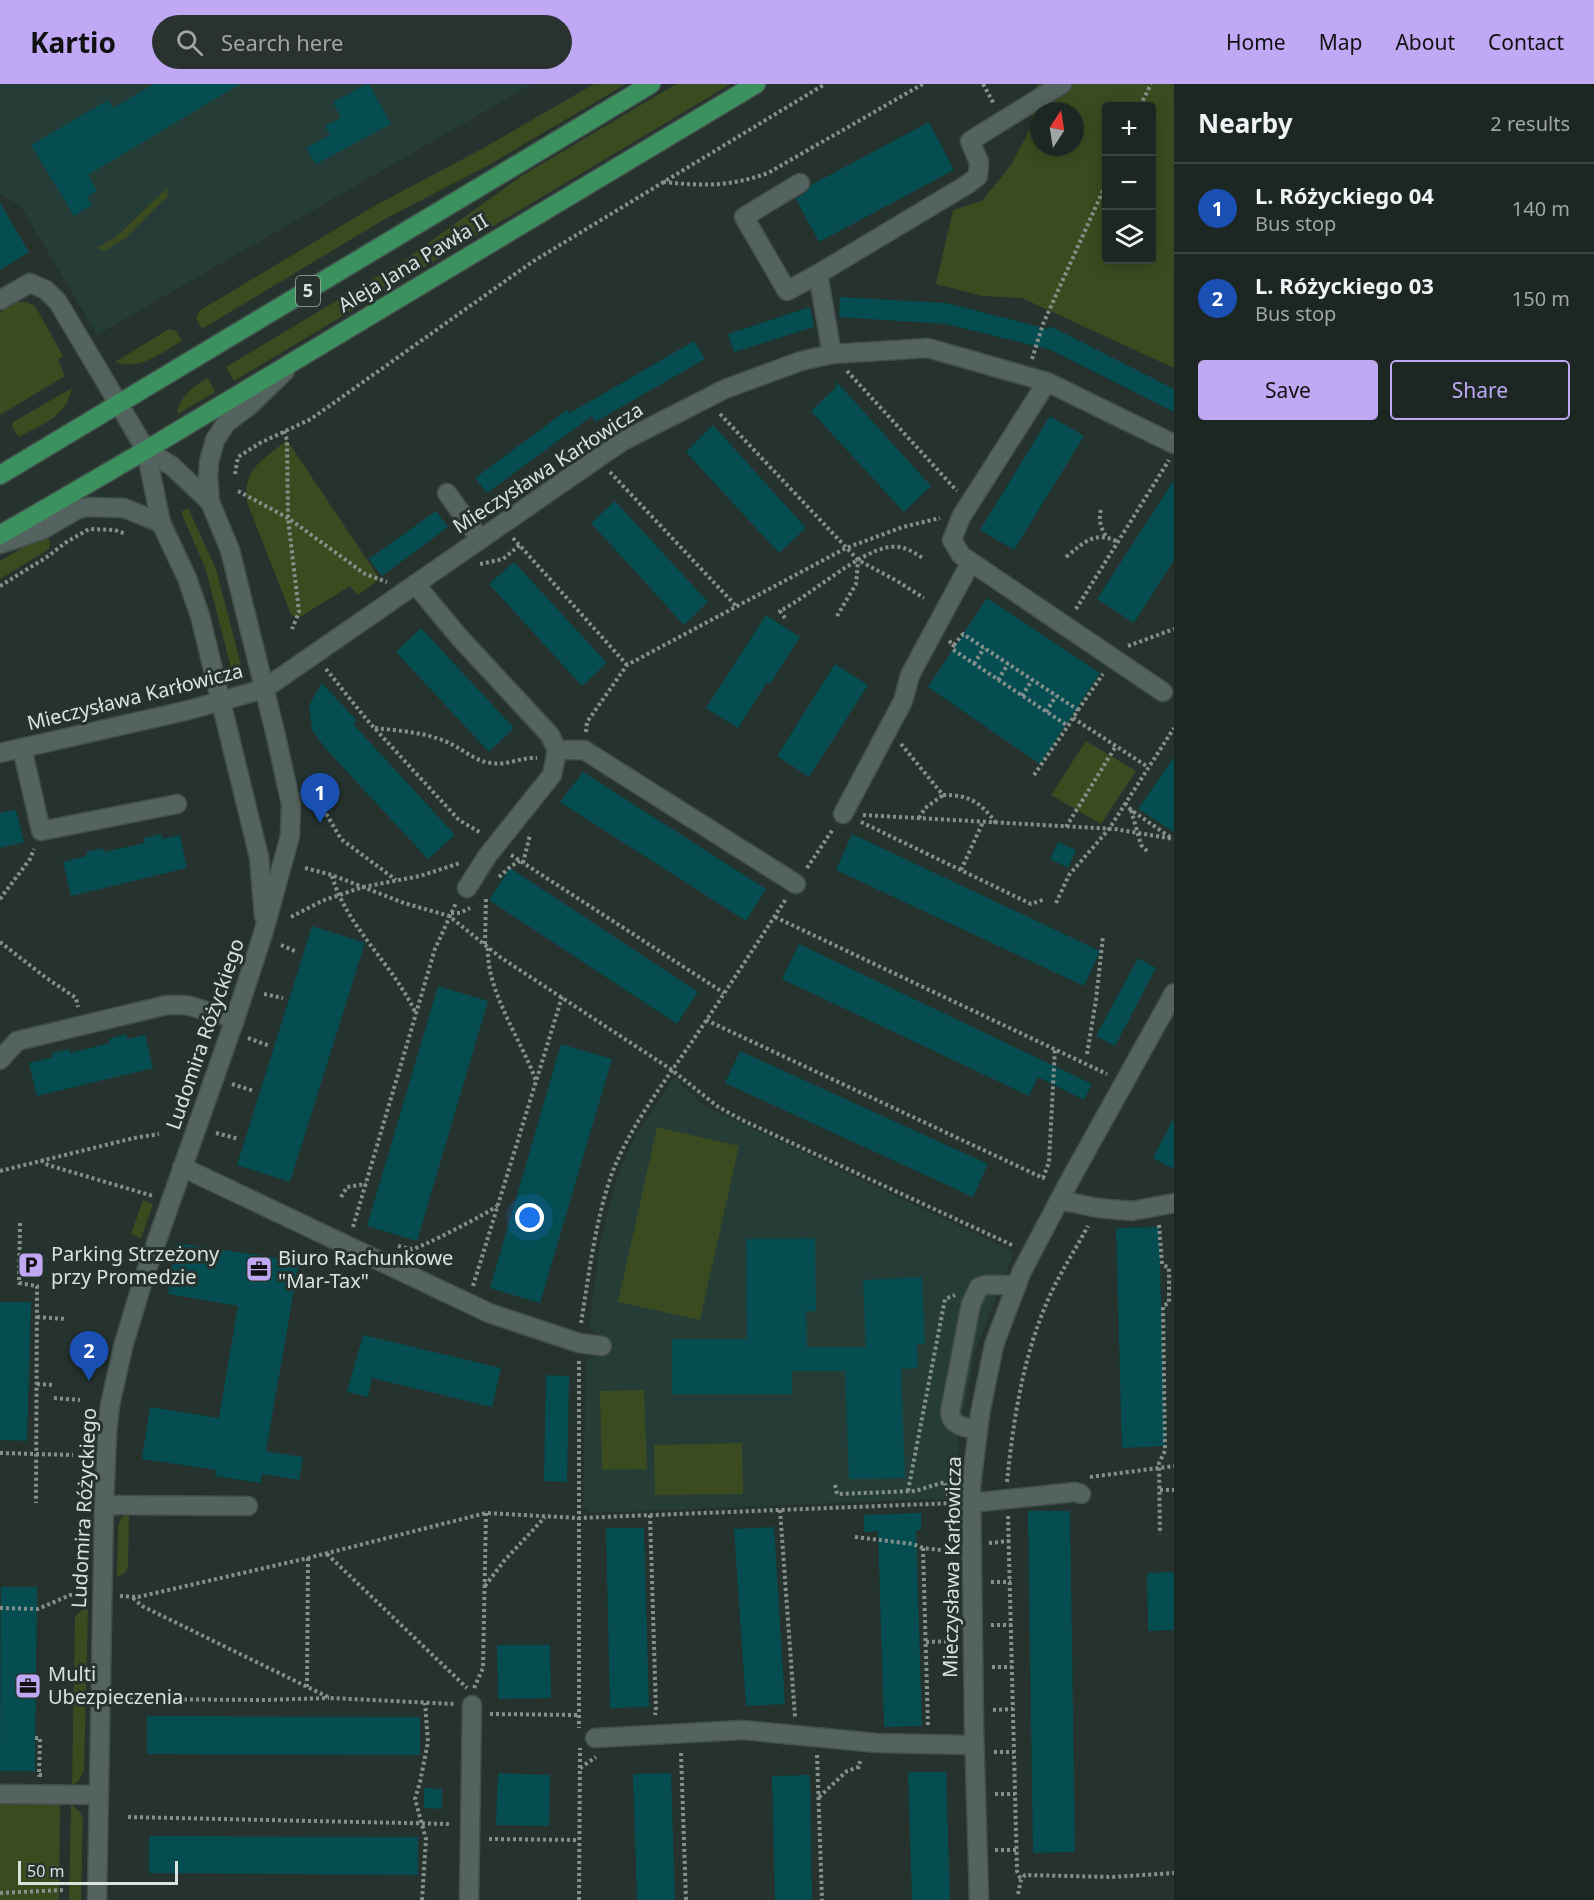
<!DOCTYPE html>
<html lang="en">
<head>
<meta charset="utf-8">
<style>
	:root { --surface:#1c2622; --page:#29322f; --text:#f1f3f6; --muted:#a0a5a5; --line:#3a4340; --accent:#c0a8f4 }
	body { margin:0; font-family:"Noto Sans",sans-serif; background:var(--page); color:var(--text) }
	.controls { position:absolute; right:18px; top:18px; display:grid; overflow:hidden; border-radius:6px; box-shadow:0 3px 15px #0003 }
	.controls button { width:54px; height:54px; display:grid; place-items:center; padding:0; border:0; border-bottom:2px solid var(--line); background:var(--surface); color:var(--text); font:30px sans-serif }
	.compass { position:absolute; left:1030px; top:18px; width:54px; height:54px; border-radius:50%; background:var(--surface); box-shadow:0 3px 15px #0003; rotate:12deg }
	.scale { position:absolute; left:18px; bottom:15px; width:160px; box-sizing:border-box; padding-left:6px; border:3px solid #d9e2df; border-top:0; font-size:16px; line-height:21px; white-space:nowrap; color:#d9e2df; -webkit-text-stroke:4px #25322e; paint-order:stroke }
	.you { position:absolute; left:530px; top:1134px; width:21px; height:21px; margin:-15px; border:4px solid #fff; border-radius:50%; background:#1a73e8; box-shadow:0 0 0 9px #1a73e833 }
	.badge { display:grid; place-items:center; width:39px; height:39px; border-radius:50%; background:var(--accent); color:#fff; font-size:20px; font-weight:700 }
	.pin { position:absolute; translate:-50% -50px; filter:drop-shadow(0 2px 3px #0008) }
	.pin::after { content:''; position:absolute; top:32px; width:21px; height:18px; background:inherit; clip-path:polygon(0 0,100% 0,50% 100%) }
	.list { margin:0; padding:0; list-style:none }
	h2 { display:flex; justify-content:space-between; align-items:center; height:78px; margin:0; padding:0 24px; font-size:26px }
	h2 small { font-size:20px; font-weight:400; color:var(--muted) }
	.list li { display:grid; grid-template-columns:39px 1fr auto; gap:18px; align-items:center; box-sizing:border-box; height:90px; padding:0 24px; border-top:2px solid var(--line) }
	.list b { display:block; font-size:22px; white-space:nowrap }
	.list p { margin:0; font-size:20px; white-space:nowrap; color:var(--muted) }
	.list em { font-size:20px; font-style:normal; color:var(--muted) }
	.actions { display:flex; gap:12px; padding:18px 24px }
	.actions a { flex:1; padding:14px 0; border:2px solid var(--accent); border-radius:6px; text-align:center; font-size:21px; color:var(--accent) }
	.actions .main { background:var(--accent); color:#111 }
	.icon { flex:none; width:33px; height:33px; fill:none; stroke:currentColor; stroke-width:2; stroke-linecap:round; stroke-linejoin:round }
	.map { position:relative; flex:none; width:1174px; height:1816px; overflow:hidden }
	header { display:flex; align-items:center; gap:36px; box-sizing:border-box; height:84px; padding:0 30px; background:var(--accent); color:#111 }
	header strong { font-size:28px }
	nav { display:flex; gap:33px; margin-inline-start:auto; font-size:21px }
	.search { width:420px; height:54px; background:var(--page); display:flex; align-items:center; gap:15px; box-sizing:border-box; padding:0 21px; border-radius:33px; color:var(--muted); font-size:22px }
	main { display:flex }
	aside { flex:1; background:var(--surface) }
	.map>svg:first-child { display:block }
</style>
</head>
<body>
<header>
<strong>Kartio</strong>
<div class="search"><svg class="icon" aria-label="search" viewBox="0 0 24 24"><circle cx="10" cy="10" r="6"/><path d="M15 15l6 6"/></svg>Search here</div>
<nav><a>Home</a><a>Map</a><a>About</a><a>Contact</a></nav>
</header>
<main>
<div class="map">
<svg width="1174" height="1816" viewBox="0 0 1174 1816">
	<rect width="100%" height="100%" fill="#25322e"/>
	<!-- built -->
	<g fill="#263c37">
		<polygon points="0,0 532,0 97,251 21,122 0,110"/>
		<polygon points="674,993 703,1021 1014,1168 975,1267 959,1352 957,1414 591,1429 583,1423 586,1276 601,1270 603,1256 589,1242 599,1165 617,1093 633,1056"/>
	</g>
	<!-- green -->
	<g fill="#3a4b20" fill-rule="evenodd">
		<polygon points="594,0 626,0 489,81 385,135 202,245 196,234 199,227 376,121 480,66"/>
		<polygon points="676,0 731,0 234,297 226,283 406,175 520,93"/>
		<path d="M 1037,0 L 1174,0 L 1174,284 L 1022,214 L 982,212 L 936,200 L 953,126 L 982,117 L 1011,81 L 1030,45 ZM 1106,22 L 1152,22 L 1152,176 L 1106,176 ZM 1039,27 L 1075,27 L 1075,63 L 1039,63 Z"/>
		<polygon points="167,104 168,112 125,154 105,167 97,164 116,153"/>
		<polygon points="17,218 27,218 35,222 63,272 58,276 65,292 0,331 0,228"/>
		<path d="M 169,245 L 176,247 L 182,257 C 160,269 141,287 115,278 Z"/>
		<path d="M 208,294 L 215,308 L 180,329 L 177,329 C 179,313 194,302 208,294 Z"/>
		<path d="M 72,304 C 65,334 44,339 19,353 L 12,343 L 13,338 Z"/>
		<path d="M 287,356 L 380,495 L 358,511 L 350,502 L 300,533 L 293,532 L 290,528 L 247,418 C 242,384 264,376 287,356 Z"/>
		<polygon points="188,424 216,485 242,585 238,591 232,588 206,486 181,428"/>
		<polygon points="47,449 50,459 49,465 0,495 0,477"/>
		<polygon points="1086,657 1136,687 1101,740 1051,711"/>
		<polygon points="657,1043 739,1062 700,1236 618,1218"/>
		<polygon points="143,1116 153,1120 141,1154 131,1150"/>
		<polygon points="644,1306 647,1385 602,1386 600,1307"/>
		<polygon points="742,1359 743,1410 655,1411 654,1361"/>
		<polygon points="129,1429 128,1483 125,1489 117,1493 118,1442 121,1434"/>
		<polygon points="88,1524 84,1686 80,1695 72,1702 75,1533 82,1526"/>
		<polygon points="0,1716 60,1717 59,1816 0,1816"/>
		<polygon points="71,1720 80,1728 83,1735 81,1816 69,1816"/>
	</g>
	<!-- building -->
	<g fill="#054d50">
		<polygon points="154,0 240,0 88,91 97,107 87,113 92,121 74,132 31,61 108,16 113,24"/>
		<polygon points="367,0 369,0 391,40 316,80 306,64 330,51 325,42 341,34 333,18"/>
		<polygon points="929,38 954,86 819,158 796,115 806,108 811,101"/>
		<polygon points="0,119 29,168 0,186"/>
		<polygon points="840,213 946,219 1048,245 1050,242 1174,305 1174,328 1051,266 946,240 839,233"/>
		<polygon points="810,223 814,243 734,268 728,250"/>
		<polygon points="694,257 705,275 595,338 592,332 487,409 475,394 567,326 570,329"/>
		<polygon points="836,297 931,402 904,428 811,327 834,305 835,308"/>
		<polygon points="1050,332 1084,352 1014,466 980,446"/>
		<polygon points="713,341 806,444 779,469 686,368"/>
		<polygon points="1174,396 1174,476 1134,539 1097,515"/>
		<polygon points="615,417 708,518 684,541 591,439"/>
		<polygon points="436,427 448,443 382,492 369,475"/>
		<polygon points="514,478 607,579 582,602 489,500"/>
		<polygon points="987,514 1100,589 1040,680 928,603"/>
		<polygon points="766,531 800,553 770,600 767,598 738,644 706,624"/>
		<polygon points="421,544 514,644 489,668 396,568"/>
		<polygon points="835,580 868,601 809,693 777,672"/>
		<polygon points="322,599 357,637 353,640 455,751 428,775 326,665 312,646 309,621"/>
		<polygon points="1174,673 1174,748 1138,725"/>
		<polygon points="583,688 766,805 746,837 560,718"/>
		<polygon points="16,726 24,758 0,764 0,729"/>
		<polygon points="161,750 162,755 180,751 187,784 71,812 63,778 87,772 86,768 103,764 104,768 145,759 144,754"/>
		<polygon points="852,750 1100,867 1084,902 836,786"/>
		<polygon points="1058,758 1076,766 1068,784 1050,775"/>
		<polygon points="510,784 698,908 677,940 489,816"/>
		<polygon points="312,842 365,859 290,1098 237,1081"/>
		<polygon points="799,860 1092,1000 1084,1016 1038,993 1029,1012 782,895"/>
		<polygon points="1138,874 1156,884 1115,962 1096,952"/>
		<polygon points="438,902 488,917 417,1157 367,1142"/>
		<polygon points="126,950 127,955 145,951 153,984 37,1012 29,979 53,973 52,969 69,965 70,969 110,959 109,955"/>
		<polygon points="561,960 612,975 540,1219 490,1204"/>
		<polygon points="740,967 988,1080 973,1113 725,999"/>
		<polygon points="1174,1034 1174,1085 1153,1074"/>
		<polygon points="1159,1143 1165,1362 1122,1364 1116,1144"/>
		<polygon points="815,1154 816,1227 806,1227 807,1263 866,1263 863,1196 922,1193 925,1260 917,1260 918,1284 901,1285 905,1394 849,1395 845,1287 792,1287 792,1310 672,1310 672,1255 747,1255 746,1155"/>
		<polygon points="176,1159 299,1177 266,1367 303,1373 299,1396 262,1390 261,1399 215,1392 216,1386 142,1375 150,1323 219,1334 238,1222 168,1210"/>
		<polygon points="0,1218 31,1218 27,1357 0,1356"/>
		<polygon points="363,1251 501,1284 492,1323 372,1294 368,1313 347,1308"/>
		<polygon points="546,1291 569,1292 567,1398 544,1397"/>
		<polygon points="1028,1427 1070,1427 1075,1768 1033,1769"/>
		<polygon points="921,1429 921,1446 916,1446 922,1642 884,1643 878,1447 864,1448 864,1431"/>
		<polygon points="774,1443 785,1620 746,1622 734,1445"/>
		<polygon points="606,1444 644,1444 649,1623 610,1624"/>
		<polygon points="1174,1488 1174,1546 1148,1547 1147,1489"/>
		<polygon points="1,1503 37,1503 35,1687 0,1687"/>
		<polygon points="497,1561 550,1561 551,1614 498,1615"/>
		<polygon points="147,1632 420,1633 420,1671 147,1670"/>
		<polygon points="908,1688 946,1688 950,1816 912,1816"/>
		<polygon points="498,1689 550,1691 549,1742 496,1741"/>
		<polygon points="671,1689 675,1816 637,1816 633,1690"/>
		<polygon points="810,1691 812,1816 775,1816 772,1692"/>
		<polygon points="424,1704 442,1705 442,1725 424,1724"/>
		<polygon points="149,1752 418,1753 418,1791 149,1789"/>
	</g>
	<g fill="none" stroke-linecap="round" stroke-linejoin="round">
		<defs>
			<g id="minor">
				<polyline points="800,99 744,133 787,207 818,190 832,270"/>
				<polyline points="818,190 968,100 978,92 979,78 970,57 1062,0"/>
				<polyline points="0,216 30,199 46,206 58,218 146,366 172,382 210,418"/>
				<polyline points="1047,298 961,433 952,456 961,471 971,478 1163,608"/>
				<polyline points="146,366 161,439 187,494 200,532 259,773 264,832"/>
				<polyline points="447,409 480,455"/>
				<polyline points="0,460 42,446 78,425 88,423 124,424 161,439"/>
				<polyline points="415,500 460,554 550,651 557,666 552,691 488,771 467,804"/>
				<polyline points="22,664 41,747 177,720"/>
				<polyline points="557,666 584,666 796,800"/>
				<polyline points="0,669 185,627 264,605 621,358 725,305 801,277 832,270 928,264 1047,298 1174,360"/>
				<polyline points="843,730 903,617 910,591 971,478"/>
				<polyline points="0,976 17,957 167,921 186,921 235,935"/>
				<polyline points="182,1083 489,1229 579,1259 602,1262"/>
				<polyline points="1059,1116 1098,1124 1132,1127 1174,1119"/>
				<path d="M 978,1346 C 966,1343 951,1343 950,1328 L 971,1220 L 979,1203 L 986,1201 L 1017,1201"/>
				<polyline points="971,1419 1075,1408 1081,1410"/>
				<polyline points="104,1421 248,1422"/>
				<polyline points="595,1654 743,1646 877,1659 974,1661"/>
				<polyline points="0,1710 98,1711"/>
				<polyline points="97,1816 104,1421 107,1350 110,1321 123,1263 143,1196 235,935 263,850 290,752 291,720 275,648 230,466 210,418 208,393 209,378 215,356 226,339 249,322 285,287"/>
				<polyline points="469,1816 472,1621"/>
				<polyline points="979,1816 974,1644 971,1402 980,1330 994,1261 1021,1189 1070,1096 1174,909"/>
			</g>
			<g id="major">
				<polyline points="0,391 651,0"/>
				<polyline points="0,451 146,366 756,0"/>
			</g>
		</defs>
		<!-- minor casing -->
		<use href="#minor" stroke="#424e4b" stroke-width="21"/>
		<!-- major casing -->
		<use href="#major" stroke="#424e4b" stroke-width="21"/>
		<!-- path -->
		<g stroke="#85908c" stroke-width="4" stroke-dasharray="3 3" stroke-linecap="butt">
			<polyline points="983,0 994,20"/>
			<polyline points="1140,22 1151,0"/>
			<path d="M 663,98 C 703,102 729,103 768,89 L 923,0"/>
			<polyline points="1032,275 1043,240 1106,100"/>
			<polyline points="847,287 957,407"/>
			<polyline points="720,330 858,476 897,497 924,514"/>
			<polyline points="284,347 287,356 288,434 299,528 292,545"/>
			<polyline points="610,388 737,523"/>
			<polyline points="235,390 238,373 260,359 311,335 532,178 825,0"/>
			<polyline points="238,407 288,434 365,490 387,498"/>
			<path d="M 1101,426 C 1098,435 1101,445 1106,452"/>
			<polyline points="513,454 627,581"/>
			<path d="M 1066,473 C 1085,458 1094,446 1118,458"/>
			<polyline points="480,480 503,475 520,461"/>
			<polyline points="0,502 47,473 65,459 89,445 115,446 126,450"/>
			<polyline points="1076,525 1169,376"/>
			<polyline points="837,532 856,500 858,477"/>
			<path d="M 785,534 L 780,527 C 811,511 858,468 889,463 C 903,461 914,468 924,475"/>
			<polyline points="949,557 954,561 952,564 955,567 1068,642 1078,626 963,550 954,561"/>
			<polyline points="1128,562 1174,545"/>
			<polyline points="974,580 984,564"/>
			<polyline points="326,585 367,636 459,736 481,749"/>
			<polyline points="998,596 1008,580"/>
			<polyline points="1022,612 1032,596"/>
			<polyline points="1078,626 1103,590"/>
			<polyline points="1046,628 1056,612"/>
			<polyline points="1073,634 1148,683"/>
			<path d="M 375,644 C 400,647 426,648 449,659 C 463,665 474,677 491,679 C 506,682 521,673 537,674"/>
			<polyline points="586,648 587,638 627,581 846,464 903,443 940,434"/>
			<path d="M 901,660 L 943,711 C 970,711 980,718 996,739"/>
			<polyline points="1034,691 1068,642"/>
			<polyline points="311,704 341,755 396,796"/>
			<polyline points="1125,719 1131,726 1170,753"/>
			<polyline points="1131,726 1141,761 1148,768"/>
			<polyline points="863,731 1115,745 1174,755"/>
			<polyline points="919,734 925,724 943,711"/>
			<polyline points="861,738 1031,820 1045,815"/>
			<polyline points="1066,743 1116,662"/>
			<polyline points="511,771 724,909"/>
			<polyline points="523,779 530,751 529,750"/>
			<polyline points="305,784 332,791 404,819 449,832 500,873 672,986 717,1022 742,1036 1014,1162"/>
			<polyline points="807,784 833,745"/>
			<polyline points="961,786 983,738"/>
			<path d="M 332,792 C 347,844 394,881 416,930"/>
			<polyline points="499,793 511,782 520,777"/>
			<polyline points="0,815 30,775 34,765"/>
			<polyline points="1056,819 1069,791 1109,745 1174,644"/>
			<polyline points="451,829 460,829 470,824"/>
			<polyline points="291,833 322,817 363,803 420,792 460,779"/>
			<polyline points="775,833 1107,990"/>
			<polyline points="0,858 45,893 76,914 78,923"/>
			<polyline points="485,860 486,813"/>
			<polyline points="281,861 297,868"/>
			<path d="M 488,864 C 486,907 522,957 536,997"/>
			<polyline points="264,910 283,914"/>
			<polyline points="706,936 1043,1094 1049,1078 1055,964"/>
			<polyline points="248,954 270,962"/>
			<polyline points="1087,970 1096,916 1103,852"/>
			<polyline points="232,1000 254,1007"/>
			<polyline points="216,1049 239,1055"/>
			<polyline points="41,1076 48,1081 153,1112"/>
			<polyline points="0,1087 134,1054 159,1050"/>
			<polyline points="341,1113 347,1103 366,1100"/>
			<polyline points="20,1139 19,1199 37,1202 36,1419"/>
			<polyline points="1159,1141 1162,1180 1169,1184 1169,1219 1163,1222 1165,1367 1159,1379 1160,1450"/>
			<polyline points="353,1143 435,865 456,819"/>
			<path d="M 398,1162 C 403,1163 408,1165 412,1165 C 419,1165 490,1128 497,1122"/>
			<polyline points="473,1202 562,913"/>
			<polyline points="37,1233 66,1235"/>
			<path d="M 581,1239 C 589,1190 595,1139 611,1092 C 629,1043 664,999 693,956 C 725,909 755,862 786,815"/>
			<polyline points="579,1277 579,1644"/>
			<polyline points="37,1300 55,1301"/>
			<polyline points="54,1314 80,1316"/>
			<polyline points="0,1369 73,1371"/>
			<polyline points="1090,1393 1174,1382"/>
			<path d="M 1007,1398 C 1013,1339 1022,1278 1045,1223 C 1056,1195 1074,1168 1088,1142"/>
			<polyline points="835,1401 837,1410 915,1407 945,1398 946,1404 950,1404 950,1402"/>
			<polyline points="946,1404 946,1410 954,1410"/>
			<polyline points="1160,1406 1174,1406"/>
			<polyline points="908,1407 945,1215 955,1211"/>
			<polyline points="780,1426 795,1633"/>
			<polyline points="650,1431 656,1627 655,1631"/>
			<polyline points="1008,1432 1017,1787 1021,1796"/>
			<polyline points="855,1453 913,1460 923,1464 949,1467"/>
			<polyline points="989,1459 1010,1457"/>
			<polyline points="923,1464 928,1643"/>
			<polyline points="327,1470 467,1604"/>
			<polyline points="991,1498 1011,1498"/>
			<polyline points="485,1502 504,1477 545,1433"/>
			<polyline points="120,1512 138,1513 308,1474 486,1429 578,1434 954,1419"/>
			<polyline points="133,1514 142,1522 330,1614 455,1620"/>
			<polyline points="0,1524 38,1525 70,1511 83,1511"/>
			<polyline points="991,1541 1012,1541"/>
			<polyline points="926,1558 955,1557"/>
			<polyline points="992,1583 1012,1583"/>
			<polyline points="307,1603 308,1474"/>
			<polyline points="474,1604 483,1584 486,1429"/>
			<polyline points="130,1615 264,1616 329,1614"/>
			<polyline points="993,1626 1013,1625"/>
			<polyline points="490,1630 579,1631"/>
			<polyline points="35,1654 40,1654 39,1691 42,1691"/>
			<polyline points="994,1668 1014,1668"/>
			<polyline points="681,1669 686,1816"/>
			<polyline points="817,1671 822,1816"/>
			<polyline points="580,1684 596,1673"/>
			<polyline points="995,1710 1015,1710"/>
			<polyline points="819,1713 847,1687 859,1683 860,1677"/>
			<polyline points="128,1733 451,1740"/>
			<polyline points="489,1755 579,1756"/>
			<polyline points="995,1766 1017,1766"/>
			<polyline points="0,1809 64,1806"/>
			<polyline points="1018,1810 1021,1796 1025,1791 1112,1793 1174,1789"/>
			<polyline points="422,1816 426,1755 415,1715 420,1698 428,1658 425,1619"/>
			<polyline points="579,1816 580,1664"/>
		</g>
		<!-- minor -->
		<use href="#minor" stroke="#54635f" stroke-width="18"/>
		<!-- major -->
		<use href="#major" stroke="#3c925f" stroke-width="18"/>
	</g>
	<!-- icons -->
	<defs>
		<symbol id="parking-square" viewBox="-11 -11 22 22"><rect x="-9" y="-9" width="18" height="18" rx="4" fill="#c0a8f4" stroke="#25322e"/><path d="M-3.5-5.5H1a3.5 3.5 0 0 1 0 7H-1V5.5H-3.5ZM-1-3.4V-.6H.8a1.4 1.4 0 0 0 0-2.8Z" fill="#111"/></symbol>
		<symbol id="office-square" viewBox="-11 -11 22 22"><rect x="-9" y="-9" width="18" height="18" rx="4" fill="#c0a8f4" stroke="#25322e"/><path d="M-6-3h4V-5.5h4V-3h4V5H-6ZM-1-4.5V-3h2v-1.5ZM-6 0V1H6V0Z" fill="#111"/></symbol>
	</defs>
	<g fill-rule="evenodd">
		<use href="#parking-square" x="16" y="1166" width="30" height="30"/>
		<use href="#office-square" x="244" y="1170" width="30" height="30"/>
		<use href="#office-square" x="13" y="1587" width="30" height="30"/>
	</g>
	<g text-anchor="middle" stroke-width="6" stroke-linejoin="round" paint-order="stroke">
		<!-- shield labels -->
		<rect fill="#25322e" stroke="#a3adaa" stroke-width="1.5" x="296" y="192" width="24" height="30" rx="4.5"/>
		<g font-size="18" font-weight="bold" fill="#d9e2df">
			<text x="308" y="213">5</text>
		</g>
		<!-- street labels -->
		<g font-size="20" fill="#d9e2df" stroke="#25322e">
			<text transform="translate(413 179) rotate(-31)" y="7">Aleja Jana Pawła II</text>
			<text transform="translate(548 384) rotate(-33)" y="7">Mieczysława Karłowicza</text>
			<text transform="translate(135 613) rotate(-14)" y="7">Mieczysława Karłowicza</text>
			<text transform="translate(205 950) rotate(-71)" y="7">Ludomira Różyckiego</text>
			<text transform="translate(84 1424) rotate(-87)" y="7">Ludomira Różyckiego</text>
			<text transform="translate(952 1483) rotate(-89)" y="7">Mieczysława Karłowicza</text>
		</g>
		<!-- poi labels -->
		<g font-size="20" fill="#d9e2df" stroke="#25322e" text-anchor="start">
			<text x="51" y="1177">Parking Strzeżony<tspan x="51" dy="23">przy Promedzie</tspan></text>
			<text x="278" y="1181">Biuro Rachunkowe<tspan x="278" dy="23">"Mar-Tax"</tspan></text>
			<text x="48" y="1597">Multi<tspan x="48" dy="23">Ubezpieczenia</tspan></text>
		</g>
	</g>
</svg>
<div class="controls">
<button>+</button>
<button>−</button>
<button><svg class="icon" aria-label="layers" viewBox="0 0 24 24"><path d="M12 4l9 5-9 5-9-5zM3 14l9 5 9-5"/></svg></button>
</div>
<svg class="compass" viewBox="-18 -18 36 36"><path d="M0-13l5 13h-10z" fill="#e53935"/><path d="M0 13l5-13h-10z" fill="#a0a5a5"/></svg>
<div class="scale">50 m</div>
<div class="you"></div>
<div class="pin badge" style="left:320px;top:739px;background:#1a4fb4">1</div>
<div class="pin badge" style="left:89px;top:1297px;background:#1a4fb4">2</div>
</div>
<aside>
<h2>Nearby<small>2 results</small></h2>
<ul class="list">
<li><span class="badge" style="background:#1a4fb4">1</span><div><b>L. Różyckiego 04</b><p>Bus stop</p></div><em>140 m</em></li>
<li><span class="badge" style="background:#1a4fb4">2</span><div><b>L. Różyckiego 03</b><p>Bus stop</p></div><em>150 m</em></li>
</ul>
<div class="actions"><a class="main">Save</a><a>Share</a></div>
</aside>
</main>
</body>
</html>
